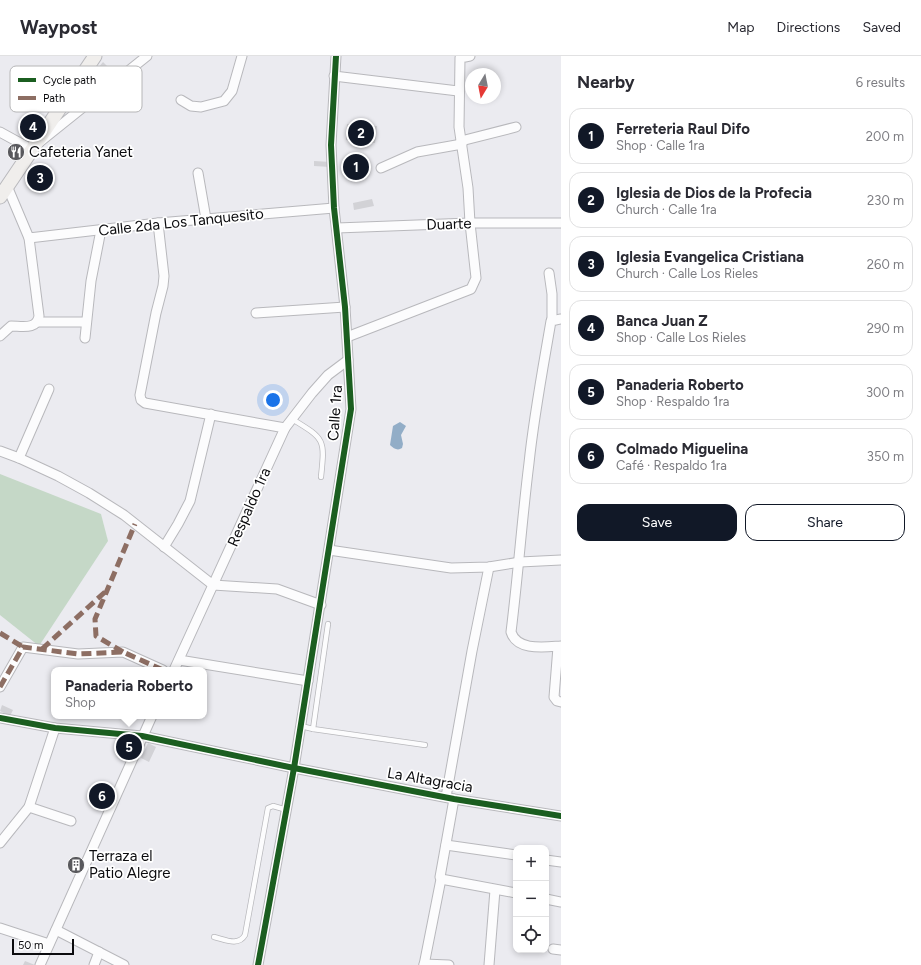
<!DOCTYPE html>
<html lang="en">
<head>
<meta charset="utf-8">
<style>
	:root { --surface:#fff; --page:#f2f2f3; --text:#2b2b33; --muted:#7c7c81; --line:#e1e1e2; --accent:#111827 }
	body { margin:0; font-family:Figtree,sans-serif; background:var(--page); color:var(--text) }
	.controls { position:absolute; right:12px; bottom:12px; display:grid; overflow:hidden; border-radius:8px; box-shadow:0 2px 6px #0003 }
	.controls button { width:36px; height:36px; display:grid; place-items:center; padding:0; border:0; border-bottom:1px solid var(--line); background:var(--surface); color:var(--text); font:20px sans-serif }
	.compass { position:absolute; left:465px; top:12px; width:36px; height:36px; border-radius:50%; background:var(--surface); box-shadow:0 2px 6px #0003; rotate:190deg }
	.scale { position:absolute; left:12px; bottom:10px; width:62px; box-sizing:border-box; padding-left:4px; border:2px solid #0b0b0e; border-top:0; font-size:11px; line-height:14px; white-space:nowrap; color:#0b0b0e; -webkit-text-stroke:3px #fff; paint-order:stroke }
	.you { position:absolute; left:273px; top:344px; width:14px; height:14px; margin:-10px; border:3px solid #fff; border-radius:50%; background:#1a73e8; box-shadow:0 0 0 6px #1a73e833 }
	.badge { display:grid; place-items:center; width:26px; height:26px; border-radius:50%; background:var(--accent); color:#fff; font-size:13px; font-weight:700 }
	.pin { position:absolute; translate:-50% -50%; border:2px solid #fff; box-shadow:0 1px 4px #0006 }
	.popup { position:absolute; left:51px; top:611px; width:156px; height:52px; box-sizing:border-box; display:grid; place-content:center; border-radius:8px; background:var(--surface); filter:drop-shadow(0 1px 3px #0005); font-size:13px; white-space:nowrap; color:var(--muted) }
	.popup b { font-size:15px; color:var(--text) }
	.popup::after { content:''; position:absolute; left:50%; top:100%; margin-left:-8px; border:8px solid transparent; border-top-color:var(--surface) }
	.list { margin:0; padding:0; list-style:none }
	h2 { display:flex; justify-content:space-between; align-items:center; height:52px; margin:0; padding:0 16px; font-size:17px }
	h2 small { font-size:13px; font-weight:400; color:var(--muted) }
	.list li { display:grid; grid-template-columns:26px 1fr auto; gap:12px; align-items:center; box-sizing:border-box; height:56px; margin:0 8px 8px; padding:0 8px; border:1px solid var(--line); border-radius:12px }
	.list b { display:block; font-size:15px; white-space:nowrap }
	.list p { margin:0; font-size:13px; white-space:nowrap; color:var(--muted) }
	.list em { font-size:13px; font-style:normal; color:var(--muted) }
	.actions { display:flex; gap:8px; padding:12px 16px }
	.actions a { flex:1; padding:9px 0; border:1px solid var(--accent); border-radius:12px; text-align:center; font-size:14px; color:var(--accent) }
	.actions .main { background:var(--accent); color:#fff }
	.icon { flex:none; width:22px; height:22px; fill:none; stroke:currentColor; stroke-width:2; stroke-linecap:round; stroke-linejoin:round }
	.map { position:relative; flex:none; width:561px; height:909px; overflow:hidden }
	header { display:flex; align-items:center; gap:24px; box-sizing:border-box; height:56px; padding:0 20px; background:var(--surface); border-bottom:1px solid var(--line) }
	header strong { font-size:19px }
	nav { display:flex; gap:22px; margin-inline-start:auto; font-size:14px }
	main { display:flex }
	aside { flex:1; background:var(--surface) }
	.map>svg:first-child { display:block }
</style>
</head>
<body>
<header>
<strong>Waypost</strong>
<nav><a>Map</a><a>Directions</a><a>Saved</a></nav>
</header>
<main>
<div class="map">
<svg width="561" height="909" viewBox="0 0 561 909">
	<rect width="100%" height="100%" fill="#ebebf0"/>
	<!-- green -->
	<polygon fill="#c5d8c7" points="0,418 101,458 108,485 39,590 0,559"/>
	<!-- water -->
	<path fill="#92adc7" d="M 400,366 L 406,370 L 401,379 L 403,388 L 402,392 C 398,395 394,393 390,389 L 393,370 Z"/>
	<!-- building -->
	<g fill="#d2d2d6">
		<polygon points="103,6 109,12 105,17 98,12"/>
		<polygon points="29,65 37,71 29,82 21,77"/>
		<polygon points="347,68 377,70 375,87 346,84"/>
		<polygon points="13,89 23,97 19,103 9,95"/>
		<polygon points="314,105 331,106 330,111 314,110"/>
		<polygon points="363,107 364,114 348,116 348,109"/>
		<polygon points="36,112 50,117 47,127 30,127"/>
		<polygon points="372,143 374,150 354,154 353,147"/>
		<polygon points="2,649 13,654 10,660 0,655"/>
		<polygon points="127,683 135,686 131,699 123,696"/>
		<polygon points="148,687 156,691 149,706 141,702"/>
		<polygon points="95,734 111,741 110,745 94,738"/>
		<polygon points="71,803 84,808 82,813 77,812 76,815 67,811"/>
		<polygon points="25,905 35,909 23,909"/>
	</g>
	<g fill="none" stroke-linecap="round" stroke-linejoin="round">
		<defs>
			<g id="lane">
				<path d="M 292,363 C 325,383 325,383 321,421"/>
				<polyline points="328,568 313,673 425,689"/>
				<polyline points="301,670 313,673"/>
				<path d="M 214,881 C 224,883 238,891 245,879 L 268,752 L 273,750 L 287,754"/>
			</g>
			<g id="street">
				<polyline points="334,20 458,35"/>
				<polyline points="181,44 191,50 201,51 224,45 232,35 242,0"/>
				<polyline points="0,76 31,93 147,0"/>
				<polyline points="461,85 516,71"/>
				<polyline points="381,112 417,96 462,88"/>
				<polyline points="198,117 206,163"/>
				<polyline points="158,167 164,220 163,230 156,257 140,339 141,344 145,347 285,372"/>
				<polyline points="337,172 470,167 561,167"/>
				<polyline points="29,182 158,167 334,152"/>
				<polyline points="549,217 552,238 552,264"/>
				<polyline points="256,257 345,251"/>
				<path d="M 561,263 L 551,265 C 543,312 534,359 529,407 C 522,463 518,520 511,576 C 517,595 544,591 561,590"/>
				<polyline points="38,266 86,266"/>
				<path d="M 0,280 L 11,270 C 22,270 37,274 39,260 L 29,182 L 7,130"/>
				<polyline points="347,281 471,233 476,222 470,167 468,132 459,71 460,2 470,0"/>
				<polyline points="85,282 91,225 101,174"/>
				<polyline points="0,395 19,402 58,420 89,437 124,459 213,529 277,533 321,549"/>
				<polyline points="19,402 49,333"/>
				<polyline points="164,491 178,468 190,445 211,358"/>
				<polyline points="329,494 451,512 489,511 520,506 561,504"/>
				<polyline points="558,591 554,641 557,645 561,646"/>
				<polyline points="179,604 308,625"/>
				<polyline points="174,614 285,372 312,337 328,319 348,304"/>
				<polyline points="0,631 23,591 78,598 123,596 163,614"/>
				<polyline points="0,662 55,672 142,680 294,712 454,743 561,760"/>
				<polyline points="446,741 472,595 489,511"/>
				<polyline points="29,751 71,765"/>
				<polyline points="0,787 29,751 55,672"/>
				<polyline points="446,789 516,799"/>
				<polyline points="546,804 561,806"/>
				<polyline points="441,823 516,837"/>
				<polyline points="546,843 561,846"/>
				<polyline points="0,872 49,888"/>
				<polyline points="56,874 124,909"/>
				<polyline points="553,893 561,894"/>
				<polyline points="424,908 449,909"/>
				<polyline points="40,909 152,660"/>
				<polyline points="94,909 99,896"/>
				<polyline points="258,909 294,712 351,353 345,251 334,152 331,89 336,0"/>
				<polyline points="424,909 441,823 440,821 454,743"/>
				<polyline points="489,909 495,834"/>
			</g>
			<polyline id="secondary" points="0,141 95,0"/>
		</defs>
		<!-- lane casing -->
		<use href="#lane" stroke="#b8b8bc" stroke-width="6"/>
		<!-- street casing -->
		<use href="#street" stroke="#b8b8bc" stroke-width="11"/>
		<!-- secondary casing -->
		<use href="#secondary" stroke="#b8b8bc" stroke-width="15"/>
		<!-- lane -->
		<use href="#lane" stroke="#fcfcfd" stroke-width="4.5"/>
		<!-- street -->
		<use href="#street" stroke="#fcfcfd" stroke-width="9"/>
		<!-- secondary -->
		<use href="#secondary" stroke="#f0eeec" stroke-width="13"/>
		<!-- quiet -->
		<g stroke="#8d6e63" stroke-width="5" stroke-dasharray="10 5" stroke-linecap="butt">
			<polyline points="0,577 23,591"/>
			<polyline points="42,593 105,536"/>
			<polyline points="123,596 96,580 95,563 135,468"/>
			<polyline points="0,631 23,591 78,598 123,596 163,614"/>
		</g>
		<defs>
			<g id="cycleway">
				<polyline points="0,662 55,672 142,680 294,712 454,743 561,760"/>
				<polyline points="258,909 294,712 351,353 345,251 334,152 331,89 336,0"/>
			</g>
		</defs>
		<!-- cycleway casing -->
		<use href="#cycleway" stroke="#fff" stroke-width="8"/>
		<!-- cycleway -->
		<use href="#cycleway" stroke="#1b5e20" stroke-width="6"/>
	</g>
	<!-- icons -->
	<defs>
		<symbol id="restaurant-disc" viewBox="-11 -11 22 22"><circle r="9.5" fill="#59595d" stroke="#fff"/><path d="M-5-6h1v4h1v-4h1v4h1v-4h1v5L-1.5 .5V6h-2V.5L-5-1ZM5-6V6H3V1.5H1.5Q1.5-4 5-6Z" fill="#fff"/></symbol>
		<symbol id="building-disc" viewBox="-11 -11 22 22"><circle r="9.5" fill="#59595d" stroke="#fff"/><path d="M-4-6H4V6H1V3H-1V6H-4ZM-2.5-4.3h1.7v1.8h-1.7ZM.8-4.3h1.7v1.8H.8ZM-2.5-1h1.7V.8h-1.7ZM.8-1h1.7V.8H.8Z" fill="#fff"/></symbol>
	</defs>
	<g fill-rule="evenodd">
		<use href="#restaurant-disc" x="6" y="86" width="20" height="20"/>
		<use href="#building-disc" x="66" y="799" width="20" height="20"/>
	</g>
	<g text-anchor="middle" stroke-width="3.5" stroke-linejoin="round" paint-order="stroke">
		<!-- poi labels -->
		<g font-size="15" fill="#0b0b0e" stroke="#fff" text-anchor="start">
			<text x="29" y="101">Cafeteria Yanet</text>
			<text x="89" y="805">Terraza el<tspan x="89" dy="17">Patio Alegre</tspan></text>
		</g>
		<!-- street labels -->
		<g font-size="15" fill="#0b0b0e" stroke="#fff">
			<text transform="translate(181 166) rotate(-6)" y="5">Calle 2da Los Tanquesito</text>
			<text transform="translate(449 168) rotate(-2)" y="5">Duarte</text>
			<text transform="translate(335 357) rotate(-86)" y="5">Calle 1ra</text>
			<text transform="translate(249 451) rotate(-66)" y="5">Respaldo 1ra</text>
			<text transform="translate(430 724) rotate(10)" y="5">La Altagracia</text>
		</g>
	</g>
	<!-- legend -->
	<rect x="10" y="10" width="132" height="46" rx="6" fill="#fff" stroke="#b6b6b7" stroke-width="1"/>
	<rect x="18" y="22" width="18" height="4" fill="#1b5e20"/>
	<rect x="18" y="40" width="18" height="4" fill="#8d6e63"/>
	<g font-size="11" fill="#0b0b0e">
		<text x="43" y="28">Cycle path</text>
		<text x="43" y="46">Path</text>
	</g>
</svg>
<div class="controls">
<button>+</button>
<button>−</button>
<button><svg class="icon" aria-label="locate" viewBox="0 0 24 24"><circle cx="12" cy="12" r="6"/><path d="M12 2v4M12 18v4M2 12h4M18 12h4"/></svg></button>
</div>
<svg class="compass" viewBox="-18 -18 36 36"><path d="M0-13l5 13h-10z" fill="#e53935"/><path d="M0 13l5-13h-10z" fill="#7c7c81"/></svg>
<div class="scale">50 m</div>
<div class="you"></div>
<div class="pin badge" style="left:356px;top:111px">1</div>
<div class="pin badge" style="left:361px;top:77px">2</div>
<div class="pin badge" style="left:40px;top:122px">3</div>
<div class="pin badge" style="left:33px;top:71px">4</div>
<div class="pin badge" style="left:129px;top:691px">5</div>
<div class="popup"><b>Panaderia Roberto</b>Shop</div>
<div class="pin badge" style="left:102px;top:740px">6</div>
</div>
<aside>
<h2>Nearby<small>6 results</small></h2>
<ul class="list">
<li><span class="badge">1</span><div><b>Ferreteria Raul Difo</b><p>Shop · Calle 1ra</p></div><em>200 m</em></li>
<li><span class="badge">2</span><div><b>Iglesia de Dios de la Profecia</b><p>Church · Calle 1ra</p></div><em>230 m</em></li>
<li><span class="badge">3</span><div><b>Iglesia Evangelica Cristiana</b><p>Church · Calle Los Rieles</p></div><em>260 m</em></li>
<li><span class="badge">4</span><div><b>Banca Juan Z</b><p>Shop · Calle Los Rieles</p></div><em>290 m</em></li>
<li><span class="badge">5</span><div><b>Panaderia Roberto</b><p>Shop · Respaldo 1ra</p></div><em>300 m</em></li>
<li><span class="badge">6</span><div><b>Colmado Miguelina</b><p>Café · Respaldo 1ra</p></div><em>350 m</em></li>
</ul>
<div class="actions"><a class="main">Save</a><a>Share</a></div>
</aside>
</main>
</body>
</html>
